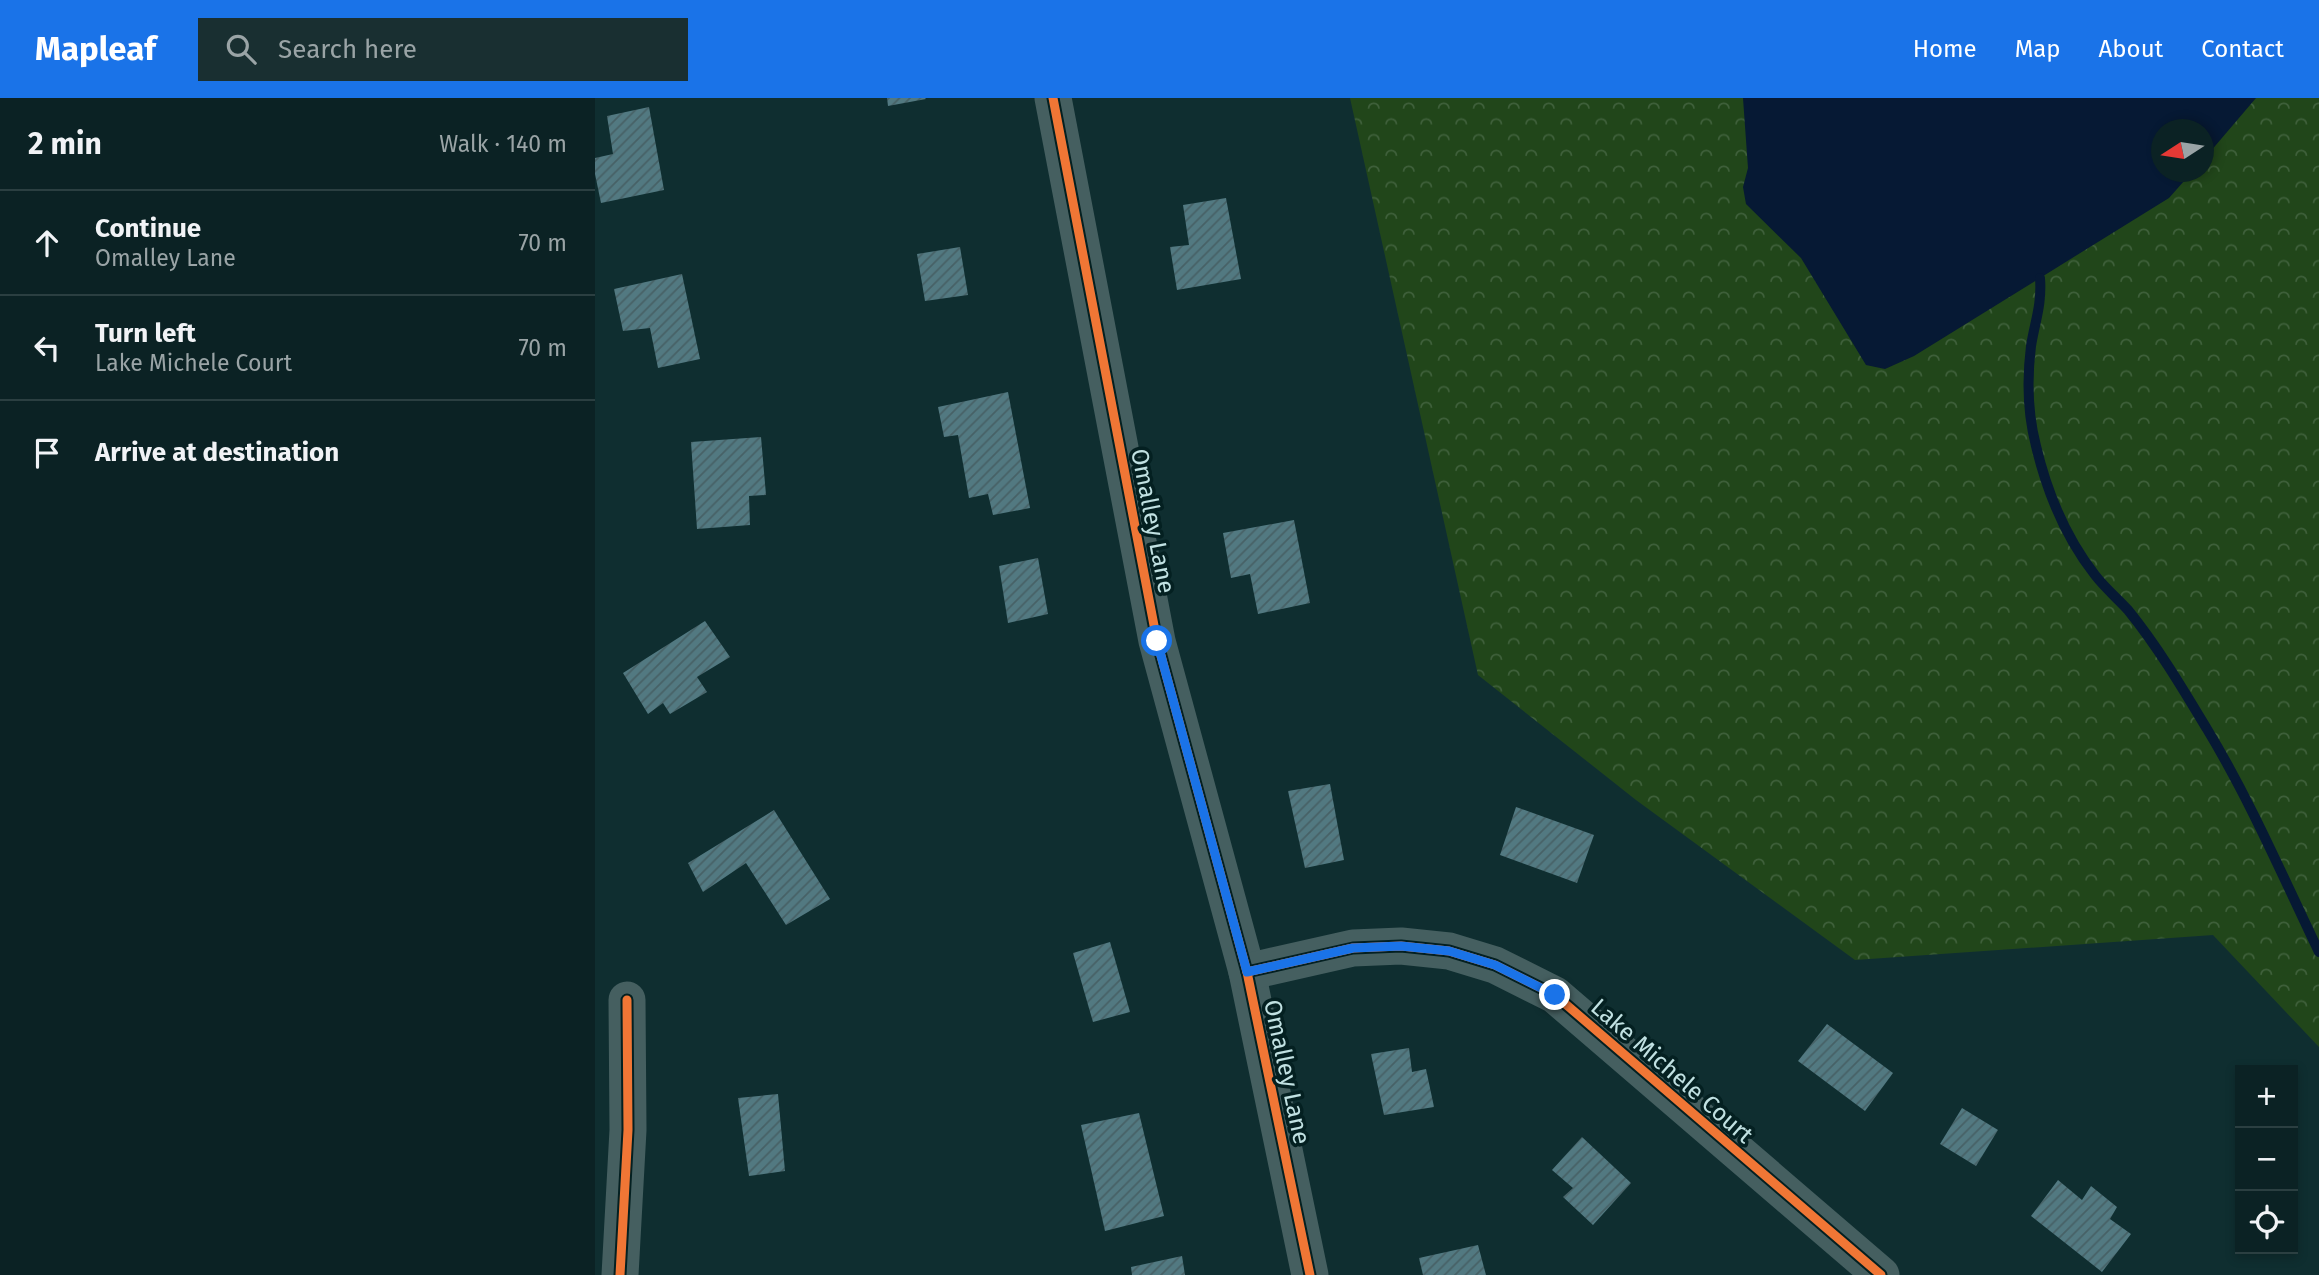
<!DOCTYPE html>
<html lang="en">
<head>
<meta charset="utf-8">
<style>
	:root { --surface:#0b2224; --page:#192f31; --text:#f1f3f6; --muted:#9aa4a6; --line:#2b3f41; --accent:#1a73e8 }
	body { margin:0; font-family:"Fira Sans",sans-serif; background:var(--page); color:var(--text) }
	.controls { position:absolute; right:21px; bottom:21px; display:grid; overflow:hidden; border-radius:0px; box-shadow:0 4px 10px #0003 }
	.controls button { width:63px; height:63px; display:grid; place-items:center; padding:0; border:0; border-bottom:2px solid var(--line); background:var(--surface); color:var(--text); font:35px sans-serif }
	.compass { position:absolute; left:1556px; top:21px; width:63px; height:63px; border-radius:50%; background:var(--surface); box-shadow:0 4px 10px #0003; rotate:258deg }
	.stop { position:absolute; width:21px; height:21px; margin:-16px; border:5px solid #1a73e8; border-radius:50%; background:#fff }
	.stop.end { background:#1a73e8; border-color:#fff; box-shadow:0 2px 7px #0008 }
	.list { margin:0; padding:0; list-style:none }
	h2 { display:flex; justify-content:space-between; align-items:center; height:91px; margin:0; padding:0 28px; font-size:30px }
	h2 small { font-size:23px; font-weight:400; color:var(--muted) }
	.list li { display:grid; grid-template-columns:46px 1fr auto; gap:21px; align-items:center; box-sizing:border-box; height:105px; padding:0 28px; border-top:2px solid var(--line) }
	.list b { display:block; font-size:26px; white-space:nowrap }
	.list p { margin:0; font-size:23px; white-space:nowrap; color:var(--muted) }
	.list em { font-size:23px; font-style:normal; color:var(--muted) }
	.icon { flex:none; width:38px; height:38px; fill:none; stroke:currentColor; stroke-width:2; stroke-linecap:round; stroke-linejoin:round }
	.map { position:relative; flex:none; width:1724px; height:1177px; overflow:hidden }
	header { display:flex; align-items:center; gap:42px; box-sizing:border-box; height:98px; padding:0 35px; background:var(--accent); color:#fff }
	header strong { font-size:33px }
	nav { display:flex; gap:38px; margin-inline-start:auto; font-size:24px }
	.search { width:490px; height:63px; background:var(--page); display:flex; align-items:center; gap:18px; box-sizing:border-box; padding:0 24px; border-radius:0px; color:var(--muted); font-size:26px }
	main { display:flex }
	aside { flex:1; background:var(--surface) }
	.map>svg:first-child { display:block }
</style>
</head>
<body>
<header>
<strong>Mapleaf</strong>
<div class="search"><svg class="icon" aria-label="search" viewBox="0 0 24 24"><circle cx="10" cy="10" r="6"/><path d="M15 15l6 6"/></svg>Search here</div>
<nav><a>Home</a><a>Map</a><a>About</a><a>Contact</a></nav>
</header>
<main>
<aside>
<h2>2 min<small>Walk · 140 m</small></h2>
<ul class="list">
<li><svg class="icon" aria-label="ahead" viewBox="0 0 24 24"><path d="M12 20V5M6 11l6-6 6 6"/></svg><div><b>Continue</b><p>Omalley Lane</p></div><em>70 m</em></li>
<li><svg class="icon" aria-label="left" viewBox="0 0 24 24"><path d="M17 20v-9H6M10 6l-5 5 5 5"/></svg><div><b>Turn left</b><p>Lake Michele Court</p></div><em>70 m</em></li>
<li><svg class="icon" aria-label="arrive" viewBox="0 0 24 24"><path d="M6 21V4h12l-3 4 3 4H6"/></svg><div><b>Arrive at destination</b></div></li>
</ul>
</aside>
<div class="map">
<svg width="1724" height="1177" viewBox="0 0 1724 1177">
	<defs>
		<pattern id="forest-crowns" width="20" height="18" patternUnits="userSpaceOnUse" patternTransform="scale(1.75)"><rect width="20" height="18" fill="#21461a"/><path d="M2 6a3 3 0 1 1 6 0M12 15a3 3 0 1 1 6 0" fill="none" stroke="#3f603b"/></pattern>
		<pattern id="building-hatch" width="6" height="6" patternUnits="userSpaceOnUse" patternTransform="scale(1.75)"><rect width="6" height="6" fill="#527981"/><path d="M-1 1l2-2M0 6l6-6M5 7l2-2" fill="none" stroke="#476166"/></pattern>
	</defs>
	<rect width="100%" height="100%" fill="#0f2e30"/>
	<!-- forest -->
	<path fill="url(#forest-crowns)" fill-rule="evenodd" d="M 755,0 L 1724,0 L 1724,949 L 1618,837 L 1260,862 L 1041,702 L 883,577 ZM 1566,32 L 1608,32 L 1608,74 L 1566,74 Z"/>
	<!-- water -->
	<polygon fill="#061934" points="1148,0 1661,0 1609,61 1608,32 1566,32 1566,74 1597,74 1574,100 1319,258 1290,271 1271,267 1206,160 1151,106 1148,89 1153,70"/>
	<g fill="none" stroke-linecap="round" stroke-linejoin="round">
		<!-- stream -->
		<path stroke="#061934" stroke-width="10" d="M 1445,180 C 1447,207 1440,223 1436,248 C 1432,280 1433,317 1441,348 C 1452,394 1471,440 1500,477 C 1510,490 1522,500 1533,512 C 1563,549 1588,591 1612,631 C 1655,702 1688,779 1724,854"/>
	</g>
	<!-- building -->
	<g fill="url(#building-hatch)">
		<polygon points="292,0 330,0 331,1 293,8"/>
		<polygon points="54,9 69,92 6,105 0,76 0,60 18,56 12,18"/>
		<polygon points="631,100 646,181 582,192 575,149 594,147 588,107"/>
		<polygon points="365,149 373,197 330,203 322,156"/>
		<polygon points="87,176 105,261 63,270 55,230 28,233 19,191"/>
		<polygon points="413,294 435,410 398,417 393,396 374,400 363,337 349,339 343,309"/>
		<polygon points="166,339 171,397 154,398 155,427 102,431 96,344"/>
		<polygon points="699,422 715,505 663,516 655,476 636,480 628,435"/>
		<polygon points="443,460 453,516 413,525 404,468"/>
		<polygon points="110,523 135,559 102,579 112,594 75,616 68,605 53,616 28,575"/>
		<polygon points="735,686 749,762 710,770 693,693"/>
		<polygon points="921,709 999,737 982,785 905,757"/>
		<polygon points="179,712 235,801 191,827 151,765 108,794 93,765"/>
		<polygon points="515,844 535,914 498,924 478,855"/>
		<polygon points="1232,926 1298,975 1270,1013 1203,963"/>
		<polygon points="814,950 817,974 831,971 839,1009 789,1017 776,956"/>
		<polygon points="183,996 190,1073 154,1078 143,1000"/>
		<polygon points="1367,1010 1403,1032 1381,1068 1345,1046"/>
		<polygon points="544,1015 569,1118 510,1133 486,1027"/>
		<polygon points="987,1039 1036,1085 998,1127 968,1099 978,1090 957,1072"/>
		<polygon points="1463,1082 1487,1102 1496,1088 1522,1109 1515,1121 1536,1136 1507,1174 1436,1118"/>
		<polygon points="883,1147 891,1177 828,1177 824,1160"/>
		<polygon points="587,1158 590,1177 537,1177 536,1169"/>
	</g>
	<g fill="none" stroke-linecap="round" stroke-linejoin="round">
		<!-- minor -->
		<g stroke="#455f60" stroke-width="37">
			<polyline points="458,0 562,543 652,874 715,1177"/>
			<polyline points="652,874 758,850 806,848 854,853 900,867 960,897 1286,1177"/>
			<polyline points="25,1177 33,1032 32,902"/>
		</g>
		<defs>
			<g id="cycleway">
				<polyline points="458,0 562,543 652,874 715,1177"/>
				<polyline points="652,874 758,850 806,848 854,853 900,867 960,897 1286,1177"/>
				<polyline points="25,1177 33,1032 32,902"/>
			</g>
		</defs>
		<!-- cycleway casing -->
		<use href="#cycleway" stroke="#042021" stroke-width="13"/>
		<!-- cycleway -->
		<use href="#cycleway" stroke="#f07635" stroke-width="9"/>
	</g>
	<g fill="none" stroke-linecap="round" stroke-linejoin="round">
		<!-- route -->
		<polyline stroke="#1a73e8" stroke-width="9" points="562,543 652,874 758,850 806,848 854,853 900,867 960,897"/>
	</g>
	<g text-anchor="middle" stroke-width="7" stroke-linejoin="round" paint-order="stroke">
		<!-- street labels -->
		<g font-size="24" fill="#c1e1e2" stroke="#042021">
			<text transform="translate(558 423) rotate(79)" y="8">Omalley Lane</text>
			<text transform="translate(1077 973) rotate(41)" y="8">Lake Michele Court</text>
			<text transform="translate(692 974) rotate(78)" y="8">Omalley Lane</text>
		</g>
	</g>
</svg>
<div class="controls">
<button>+</button>
<button>−</button>
<button><svg class="icon" aria-label="locate" viewBox="0 0 24 24"><circle cx="12" cy="12" r="6"/><path d="M12 2v4M12 18v4M2 12h4M18 12h4"/></svg></button>
</div>
<svg class="compass" viewBox="-18 -18 36 36"><path d="M0-13l5 13h-10z" fill="#e53935"/><path d="M0 13l5-13h-10z" fill="#9aa4a6"/></svg>
<div class="stop" style="left:562px;top:543px"></div>
<div class="stop end" style="left:960px;top:897px"></div>
</div>
</main>
</body>
</html>
